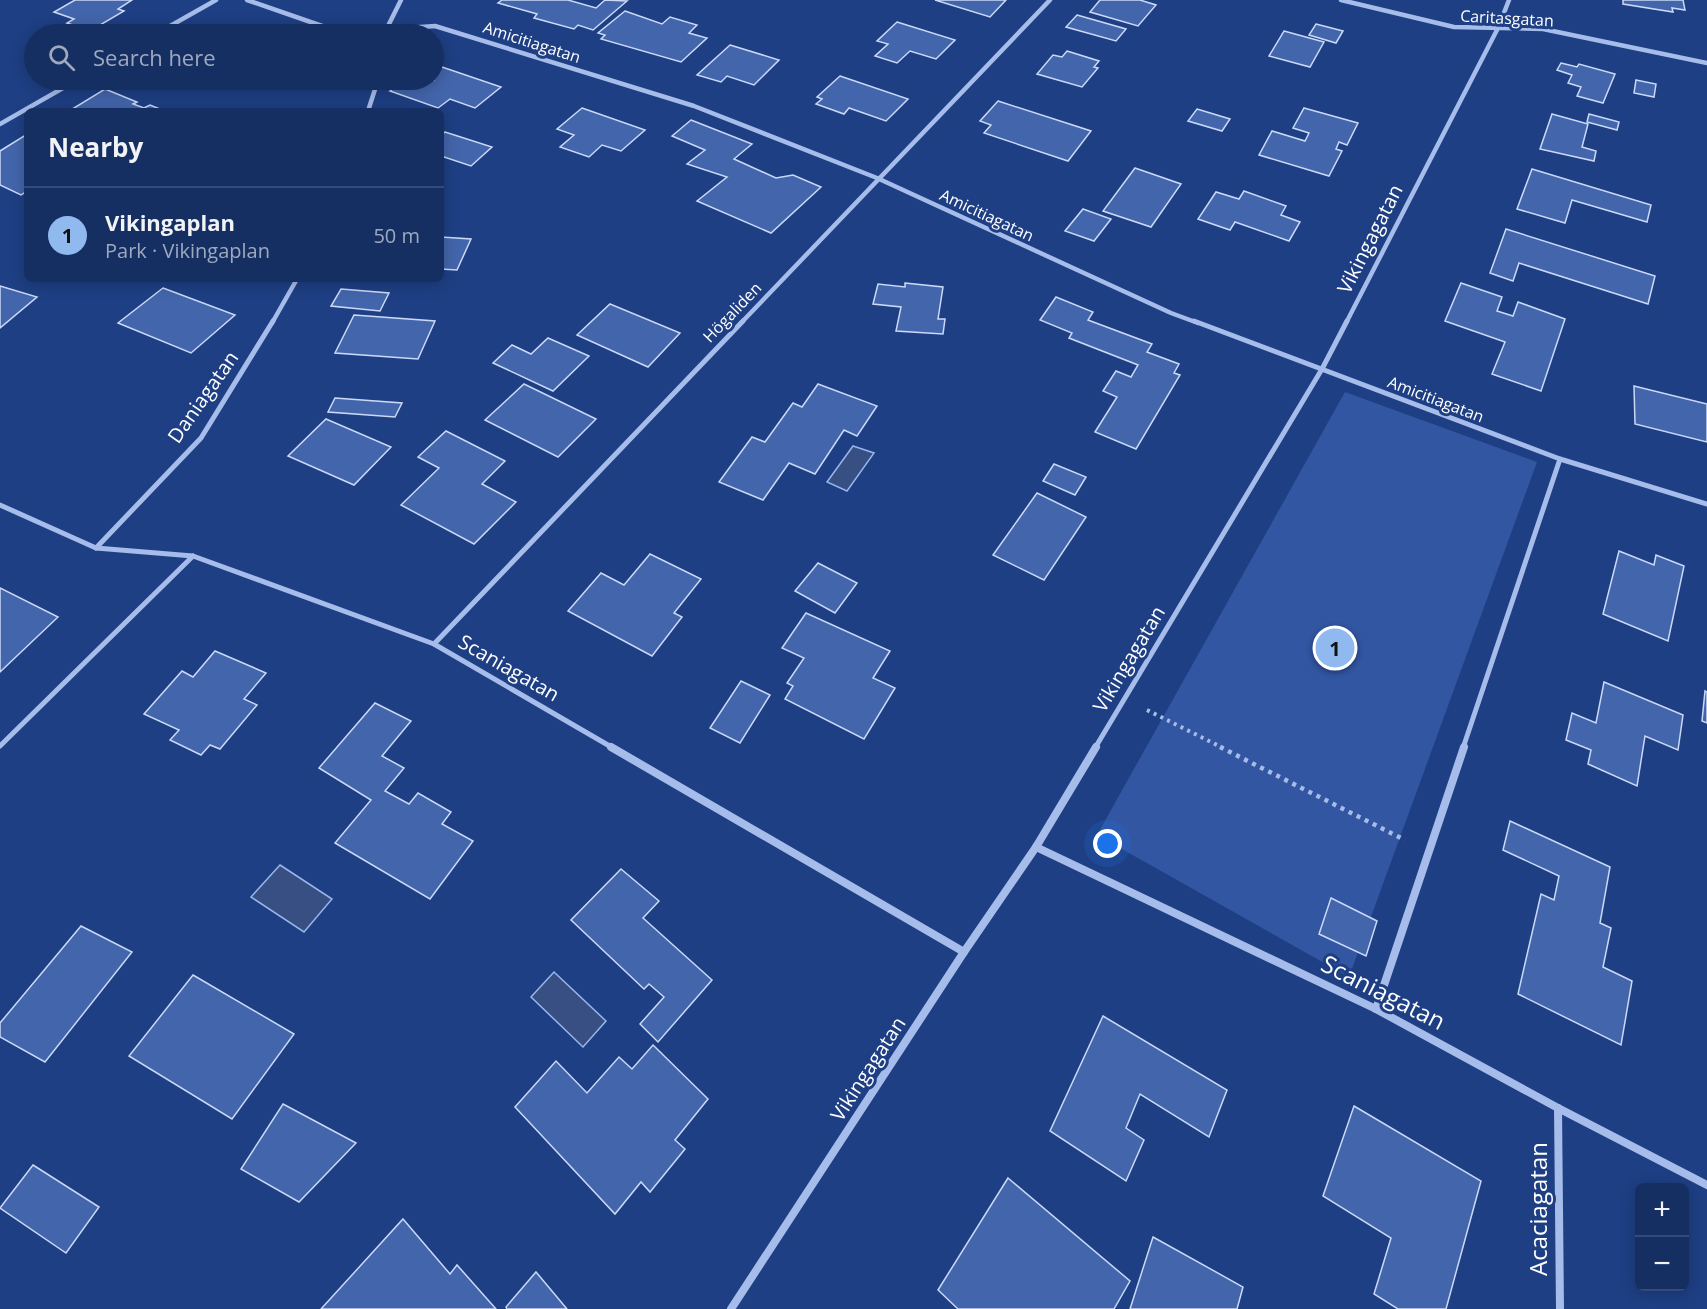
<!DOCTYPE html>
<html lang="en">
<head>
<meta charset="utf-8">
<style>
	:root { --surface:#162f63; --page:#1f3769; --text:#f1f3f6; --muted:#9ea9be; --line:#354a78; --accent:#90b9f0 }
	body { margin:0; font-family:"Open Sans",sans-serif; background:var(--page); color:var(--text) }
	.controls { position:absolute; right:18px; bottom:18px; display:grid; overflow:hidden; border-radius:9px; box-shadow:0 3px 15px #0003 }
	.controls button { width:54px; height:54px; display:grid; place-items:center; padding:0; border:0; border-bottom:2px solid var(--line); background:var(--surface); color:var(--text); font:30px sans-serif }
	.you { position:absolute; left:1108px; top:844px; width:21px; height:21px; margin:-15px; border:4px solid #fff; border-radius:50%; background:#1a73e8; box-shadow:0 0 0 9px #1a73e833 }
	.badge { display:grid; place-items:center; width:39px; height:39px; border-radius:50%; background:var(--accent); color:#111; font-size:20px; font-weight:700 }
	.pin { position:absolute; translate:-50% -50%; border:3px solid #fff; box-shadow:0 2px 6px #0006 }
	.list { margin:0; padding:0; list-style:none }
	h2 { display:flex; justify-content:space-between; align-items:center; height:78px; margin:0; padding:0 24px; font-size:26px }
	h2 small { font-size:20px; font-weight:400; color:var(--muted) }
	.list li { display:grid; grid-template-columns:39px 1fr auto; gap:18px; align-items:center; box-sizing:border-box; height:96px; padding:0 24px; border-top:2px solid var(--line) }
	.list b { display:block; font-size:22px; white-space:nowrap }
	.list p { margin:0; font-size:20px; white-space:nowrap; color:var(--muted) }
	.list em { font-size:20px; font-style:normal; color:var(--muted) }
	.icon { flex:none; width:33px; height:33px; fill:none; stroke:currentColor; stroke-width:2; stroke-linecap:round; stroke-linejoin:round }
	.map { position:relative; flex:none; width:1707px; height:1309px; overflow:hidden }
	.search { position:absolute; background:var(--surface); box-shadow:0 3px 15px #0003; left:24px; top:24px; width:420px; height:66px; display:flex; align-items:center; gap:15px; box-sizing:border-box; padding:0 21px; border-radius:33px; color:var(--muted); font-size:22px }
	.panel { position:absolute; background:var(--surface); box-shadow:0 3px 15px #0003; left:24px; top:108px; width:420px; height:174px; border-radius:9px }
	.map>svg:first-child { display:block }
</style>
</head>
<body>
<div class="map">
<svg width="1707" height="1309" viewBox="0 0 1707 1309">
	<rect width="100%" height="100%" fill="#1e3f84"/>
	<!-- green -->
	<polygon fill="#3256a2" points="1345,392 1537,462 1349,977 1097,835"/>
	<!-- water -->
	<g fill="#374f82" stroke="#99b5eb" stroke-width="1.5">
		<polygon points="853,446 874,453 847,491 827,482"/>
		<polygon points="280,865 332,899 304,932 251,897"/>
		<polygon points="554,972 606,1021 583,1047 531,997"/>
	</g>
	<!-- building -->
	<g fill="#4365ab" stroke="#cad9f7" stroke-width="1.5">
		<polygon points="75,0 132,0 118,9 124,11 90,31 67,23 74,19 54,12"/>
		<polygon points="502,0 568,0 596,8 605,0 627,1 593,30 578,25 574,29 534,18 537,14 498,3"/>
		<polygon points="935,0 1006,0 990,17"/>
		<polygon points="1100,0 1140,0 1156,5 1138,26 1090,12"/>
		<polygon points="1623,0 1683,0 1685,10 1672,8 1673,12 1623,4"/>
		<polygon points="625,11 662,24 670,17 697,25 689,33 707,38 681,62 601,39 605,35 598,33"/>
		<polygon points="1077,15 1126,29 1116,41 1066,27"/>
		<polygon points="897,22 955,40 936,59 910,51 897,63 875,56 888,44 877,41"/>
		<polygon points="1316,24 1343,31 1336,43 1309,35"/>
		<polygon points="250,28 270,34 240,34"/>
		<polygon points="1284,31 1324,42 1310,67 1269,56"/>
		<polygon points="730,45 779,60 754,85 727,76 721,82 697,75"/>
		<polygon points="1067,51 1099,61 1094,67 1098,68 1082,87 1037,74 1053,55 1062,57"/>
		<polygon points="1561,63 1577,67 1579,64 1615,74 1603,103 1577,96 1581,87 1568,83 1572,75 1557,70"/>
		<polygon points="442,67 501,87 475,108 450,99 438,108 390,91 405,80 418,85 425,80 434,80 434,73"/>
		<polygon points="840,76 908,99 886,121 849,108 844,114 816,104 822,99 817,97"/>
		<polygon points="1636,80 1656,84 1654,97 1634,93"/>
		<polygon points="105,89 137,102 133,104 144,108 150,105 165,111 69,111"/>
		<polygon points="998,101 1091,131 1068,161 984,133 991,125 980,121"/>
		<polygon points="582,108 645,130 621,151 602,145 589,157 560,147 574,135 557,129"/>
		<polygon points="1304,108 1358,123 1347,145 1339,142 1336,149 1342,151 1329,176 1259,155 1272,131 1305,141 1309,133 1293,128"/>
		<polygon points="1197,109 1230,119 1222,131 1188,121"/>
		<polygon points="1552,114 1588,124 1582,147 1596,151 1594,161 1540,149"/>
		<polygon points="1589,114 1619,122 1617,130 1587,122"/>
		<polygon points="691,120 752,144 734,159 776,178 793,175 821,187 771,233 697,201 727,177 687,164 705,150 672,136"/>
		<polygon points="445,132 492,147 471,166 441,156 441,135"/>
		<polygon points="24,136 27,137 27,191 21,195 0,185 0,151"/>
		<polygon points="1135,168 1181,184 1151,227 1103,211"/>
		<polygon points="1532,169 1651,205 1647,222 1572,200 1565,223 1517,209"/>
		<polygon points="1244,191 1286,206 1281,215 1300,222 1289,241 1235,222 1230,230 1198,219 1216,192 1239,199"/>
		<polygon points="1083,209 1111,219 1094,241 1065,231"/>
		<polygon points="1506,229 1655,276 1648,304 1519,263 1513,281 1490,273"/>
		<polygon points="441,237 471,239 457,270 441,269"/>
		<polygon points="905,283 943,287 938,319 945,319 943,334 896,331 901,307 873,304 878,284 905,287"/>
		<polygon points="1461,283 1502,297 1497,311 1513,316 1518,302 1565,319 1541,391 1492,374 1505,342 1445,321"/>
		<polygon points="0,286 37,297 0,328"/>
		<polygon points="163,288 235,315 191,353 118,323"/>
		<polygon points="341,289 389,293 380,311 331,306"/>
		<polygon points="1056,297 1093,312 1088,320 1152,344 1147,352 1179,364 1174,373 1180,375 1136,449 1095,432 1117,397 1103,391 1116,371 1131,377 1138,365 1069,338 1072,333 1040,320"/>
		<polygon points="610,304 680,333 648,367 577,335"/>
		<polygon points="354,315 435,321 418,359 335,353"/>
		<polygon points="548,338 589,356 553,391 493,363 512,345 531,354"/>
		<polygon points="524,384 596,419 558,457 485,420"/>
		<polygon points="818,384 877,406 857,436 844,430 815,474 789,463 763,500 719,482 752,437 765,442 793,403 802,407"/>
		<polygon points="1634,386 1707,404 1707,442 1635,424"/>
		<polygon points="335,398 402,403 395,417 328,412"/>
		<polygon points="326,419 391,447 354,485 288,456"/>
		<polygon points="446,431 505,461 482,484 516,502 474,544 401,505 439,468 418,457"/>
		<polygon points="1054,464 1086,477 1075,495 1043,481"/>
		<polygon points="1037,493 1086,517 1044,580 993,555"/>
		<polygon points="1619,551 1654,565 1656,555 1684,566 1668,641 1603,614"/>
		<polygon points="650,554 701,579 674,613 682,617 652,656 568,611 601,573 624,585"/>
		<polygon points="818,563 857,583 835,613 795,591"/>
		<polygon points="0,588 58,617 0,672"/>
		<polygon points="806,613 890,651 873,678 895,688 864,739 785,699 793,686 787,683 804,658 782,648"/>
		<polygon points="215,651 266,673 244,699 257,705 220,749 210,745 201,755 170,740 179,730 144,714 182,671 193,677"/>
		<polygon points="741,681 770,695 740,743 710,728"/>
		<polygon points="1604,682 1683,715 1678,750 1645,736 1637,786 1588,764 1591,750 1566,740 1572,713 1596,723"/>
		<polygon points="1705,691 1707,692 1707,723 1702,721"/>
		<polygon points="375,703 411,721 382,756 404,768 385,791 409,804 418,793 451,812 442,824 473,841 430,899 335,843 371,800 319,768"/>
		<polygon points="1510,821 1610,867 1600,923 1611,928 1603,967 1632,981 1621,1045 1518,994 1541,894 1554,900 1559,876 1503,850"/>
		<polygon points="621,869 659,901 643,918 712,980 658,1042 640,1024 664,997 649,984 644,989 571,920"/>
		<polygon points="1331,898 1377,921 1366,956 1319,934"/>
		<polygon points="81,926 132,952 45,1062 0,1037 0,1023"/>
		<polygon points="193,975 294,1034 232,1119 129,1056"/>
		<polygon points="1103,1016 1227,1090 1209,1137 1140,1094 1126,1128 1144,1140 1126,1181 1050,1131"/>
		<polygon points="653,1045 708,1099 675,1140 685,1149 650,1192 641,1182 615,1214 515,1107 556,1061 587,1093 619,1057 632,1069"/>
		<polygon points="283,1104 356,1143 299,1202 241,1169"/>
		<polygon points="1354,1106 1481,1181 1446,1309 1398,1309 1374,1294 1391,1238 1323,1196"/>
		<polygon points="33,1165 99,1207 66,1253 0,1208"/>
		<polygon points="1008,1178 1130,1281 1114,1309 958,1309 938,1290"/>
		<polygon points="403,1219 450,1274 457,1265 496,1309 321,1309"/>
		<polygon points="1153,1237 1243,1287 1237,1309 1130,1309"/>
		<polygon points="536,1272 567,1309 507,1309 506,1307"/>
	</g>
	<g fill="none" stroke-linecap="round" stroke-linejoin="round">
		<!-- path-far1 -->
		<polyline stroke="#a6bcea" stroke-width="4" stroke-dasharray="3 4.5" stroke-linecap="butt" points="1147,710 1223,748"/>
		<!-- path -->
		<polyline stroke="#a6bcea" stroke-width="4.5" stroke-dasharray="4 5" stroke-linecap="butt" points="1220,747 1405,840"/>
		<!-- street-far2 -->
		<g stroke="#a6bcea" stroke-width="4.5">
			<polyline points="247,0 325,27 350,32 435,26 694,106 877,178 1171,313 1198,323"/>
			<polyline points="1341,0 1454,27 1543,29 1707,63"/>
			<polyline points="156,34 216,0"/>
			<polyline points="384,34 401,0"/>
			<polyline points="368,111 378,80"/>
			<polyline points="0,124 77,80"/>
			<polyline points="272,323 297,279"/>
			<polyline points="741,323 1050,0"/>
			<polyline points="1346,323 1498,28 1509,0"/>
		</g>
		<!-- street-far1 -->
		<g stroke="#a6bcea" stroke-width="5">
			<polyline points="1194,321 1560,459 1707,504"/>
			<polyline points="0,505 96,548 193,556 434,644 613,748"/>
			<polyline points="96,548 201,438 273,321"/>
			<polyline points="434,644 743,321"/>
			<polyline points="0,746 193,556"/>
			<polyline points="1095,748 1322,369 1347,321"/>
			<polyline points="1463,748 1560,459"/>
		</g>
		<!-- street -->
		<g stroke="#a6bcea" stroke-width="8">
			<polyline points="611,747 964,952"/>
			<polyline points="1036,847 1376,1009 1558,1108 1707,1185"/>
			<polyline points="1376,1009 1464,747"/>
			<polyline points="1558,1108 1560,1309"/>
			<polyline points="731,1309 964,952 1036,847 1096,747"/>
		</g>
	</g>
	<g text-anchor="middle" stroke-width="6" stroke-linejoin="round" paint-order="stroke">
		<!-- far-street labels -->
		<g font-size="16" fill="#fff" stroke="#1e3f84">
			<text transform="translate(1507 18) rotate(3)" y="6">Caritasgatan</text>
			<text transform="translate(532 42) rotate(18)" y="6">Amicitiagatan</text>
			<text transform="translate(987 215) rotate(25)" y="6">Amicitiagatan</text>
			<text transform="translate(732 312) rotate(-46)" y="6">Högaliden</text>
			<text transform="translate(1436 399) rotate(21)" y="6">Amicitiagatan</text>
		</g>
		<!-- street labels -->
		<g font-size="20" fill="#fff" stroke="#1e3f84">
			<text transform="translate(1370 239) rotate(-63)" y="7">Vikingagatan</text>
			<text transform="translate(203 397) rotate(-55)" y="7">Daniagatan</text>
			<text transform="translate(1129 659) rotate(-59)" y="7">Vikingagatan</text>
			<text transform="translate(509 668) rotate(30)" y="7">Scaniagatan</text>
			<text transform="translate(868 1069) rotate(-57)" y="7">Vikingagatan</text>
		</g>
		<!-- near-street labels -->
		<g font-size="24" fill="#fff" stroke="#1e3f84">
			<text transform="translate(1383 993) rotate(27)" y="8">Scaniagatan</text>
			<text transform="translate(1539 1209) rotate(-90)" y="8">Acaciagatan</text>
		</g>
	</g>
</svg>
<div class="controls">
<button>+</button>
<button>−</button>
</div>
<div class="you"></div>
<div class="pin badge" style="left:1335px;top:648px">1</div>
<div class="search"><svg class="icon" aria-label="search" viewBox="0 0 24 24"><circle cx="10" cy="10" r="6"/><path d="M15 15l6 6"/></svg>Search here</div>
<section class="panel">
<h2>Nearby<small></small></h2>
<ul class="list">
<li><span class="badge">1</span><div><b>Vikingaplan</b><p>Park · Vikingaplan</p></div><em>50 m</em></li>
</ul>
</section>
</div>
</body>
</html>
